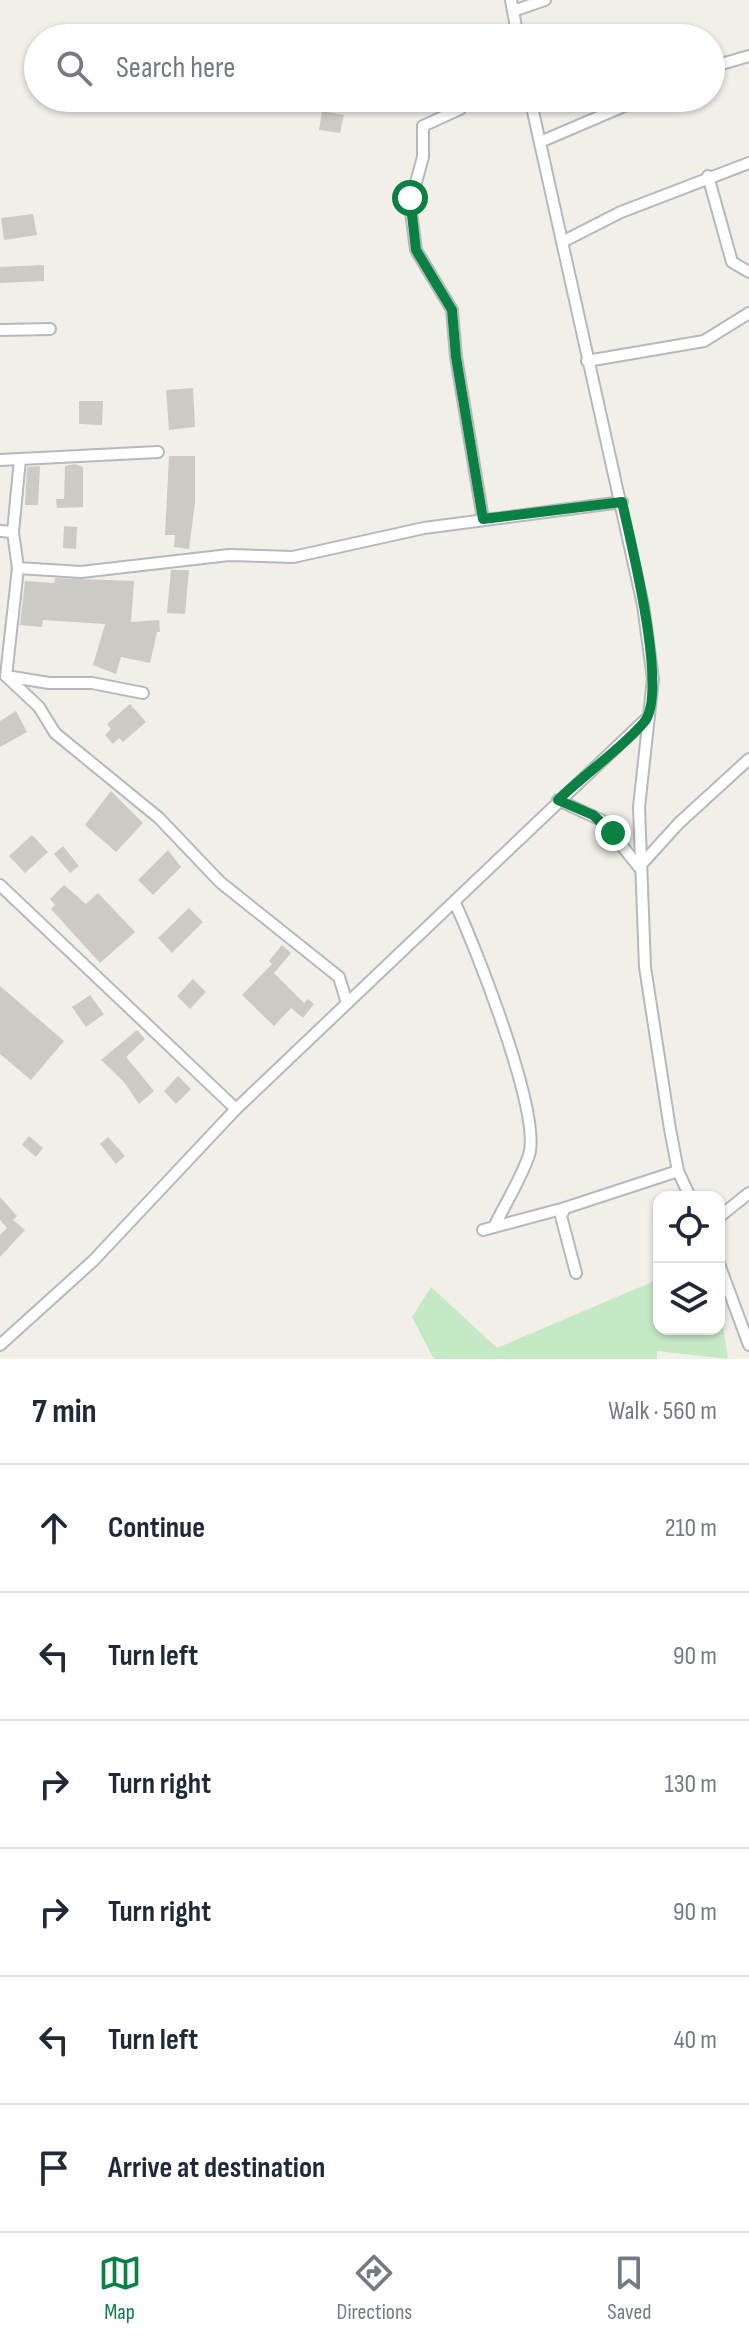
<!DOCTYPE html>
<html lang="en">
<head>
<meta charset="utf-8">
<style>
	:root { --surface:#fff; --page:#f6f6f7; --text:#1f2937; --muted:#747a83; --line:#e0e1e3; --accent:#0b8043 }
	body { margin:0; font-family:"Sofia Sans Condensed",sans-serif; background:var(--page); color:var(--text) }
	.controls { position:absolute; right:24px; bottom:24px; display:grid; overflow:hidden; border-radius:16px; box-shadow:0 2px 6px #0004 }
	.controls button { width:72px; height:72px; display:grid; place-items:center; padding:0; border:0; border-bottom:2px solid var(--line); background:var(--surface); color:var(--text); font:40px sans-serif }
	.stop { position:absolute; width:24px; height:24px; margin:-18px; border:6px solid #0b8043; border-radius:50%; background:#fff }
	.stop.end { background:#0b8043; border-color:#fff; box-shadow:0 2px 8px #0008 }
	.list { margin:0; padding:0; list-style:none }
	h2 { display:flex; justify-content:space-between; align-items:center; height:104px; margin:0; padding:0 32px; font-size:34px }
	h2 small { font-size:26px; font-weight:400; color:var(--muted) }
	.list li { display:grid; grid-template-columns:52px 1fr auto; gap:24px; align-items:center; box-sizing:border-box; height:128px; padding:0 32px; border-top:2px solid var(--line) }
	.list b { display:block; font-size:30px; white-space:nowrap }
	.list em { font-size:26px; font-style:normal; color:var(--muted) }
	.icon { flex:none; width:44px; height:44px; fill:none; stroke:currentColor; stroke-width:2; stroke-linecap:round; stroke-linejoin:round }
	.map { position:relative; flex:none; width:749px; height:1359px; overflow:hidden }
	.search { position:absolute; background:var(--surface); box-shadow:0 2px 6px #0004; left:24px; right:24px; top:24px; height:88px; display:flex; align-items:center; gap:20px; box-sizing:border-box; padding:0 28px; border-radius:44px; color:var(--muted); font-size:30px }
	.sheet { height:872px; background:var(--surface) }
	nav { display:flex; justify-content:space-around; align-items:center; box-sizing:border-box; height:112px; border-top:2px solid var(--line); background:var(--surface); font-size:22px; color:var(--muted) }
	nav a { display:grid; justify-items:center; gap:4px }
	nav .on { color:var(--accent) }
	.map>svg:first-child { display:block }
</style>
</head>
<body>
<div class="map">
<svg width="749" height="1359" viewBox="0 0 749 1359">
	<rect width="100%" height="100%" fill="#f1efe8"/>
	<!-- green -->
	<polygon fill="#c5e8c5" points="659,1279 659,1329 719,1329 723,1326 728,1359 657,1351 657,1359 434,1359 412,1317 431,1287 497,1348"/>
	<!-- building -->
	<g fill="#cccac5">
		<polygon points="322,111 344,115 340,133 319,130"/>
		<polygon points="33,214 37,235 4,240 1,218"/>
		<polygon points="44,265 44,281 0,283 0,267"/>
		<polygon points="193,388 195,427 169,430 166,390"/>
		<polygon points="79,401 103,401 102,425 79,424"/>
		<polygon points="169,456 195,456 195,502 189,549 174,547 175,535 165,535"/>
		<polygon points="75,464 83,467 83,507 57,508 56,499 64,499 65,466"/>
		<polygon points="40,466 38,505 25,505 27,467"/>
		<polygon points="64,526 77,527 76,549 63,548"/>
		<polygon points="171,570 189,570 185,614 167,613"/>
		<polygon points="55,578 134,581 131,622 159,620 160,632 157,632 150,663 121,657 116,674 93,665 105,624 43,620 42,627 20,625 25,581 54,583"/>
		<polygon points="130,704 146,722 123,742 119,738 113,744 105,735 111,729 107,724"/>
		<polygon points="16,711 27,732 0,747 0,721"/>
		<polygon points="111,791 143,823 116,852 85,825"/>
		<polygon points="32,835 48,852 25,873 9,856"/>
		<polygon points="63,846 79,866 70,873 54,854"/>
		<polygon points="168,850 181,867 153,895 138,880"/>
		<polygon points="64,885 86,904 98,893 135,932 100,963 51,909 55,905 50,899"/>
		<polygon points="189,908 203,922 172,953 158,938"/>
		<polygon points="282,945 291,953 274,973 304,1003 308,999 314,1004 303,1018 291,1008 274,1026 242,995 272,964 269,961"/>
		<polygon points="193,979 206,992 190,1009 177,996"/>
		<polygon points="0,986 64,1041 31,1080 0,1054"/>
		<polygon points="90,995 104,1014 86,1027 72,1007"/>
		<polygon points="137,1030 145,1039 126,1057 154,1091 139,1104 124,1082 101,1060"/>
		<polygon points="178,1076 191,1089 176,1104 164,1091"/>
		<polygon points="29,1136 43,1148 36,1157 22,1145"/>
		<polygon points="108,1137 125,1156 116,1164 100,1144"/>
		<polygon points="0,1197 17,1216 13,1220 25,1230 0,1257 0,1235 7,1228 0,1220"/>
	</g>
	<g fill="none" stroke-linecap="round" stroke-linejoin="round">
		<defs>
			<g id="minor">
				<polyline points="511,0 518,38"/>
				<polyline points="513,11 545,0"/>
				<polyline points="711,67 749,56"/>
				<polyline points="468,98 460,109 423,126 423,157 410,204 416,250 452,310 456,357 483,519"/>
				<polyline points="530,98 643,605 653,679 639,807 645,967 670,1129 678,1171 690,1197"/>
				<polyline points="540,142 643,98"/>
				<polyline points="708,176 732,262 749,272"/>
				<polyline points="562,242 621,212 749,163"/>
				<polyline points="0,330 50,329"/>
				<polyline points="587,361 704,341 749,313"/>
				<polyline points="20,459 13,532 18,568 6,676 39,707 55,733 159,818 220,882 339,977 347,1003"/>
				<polyline points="0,460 158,452"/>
				<polyline points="0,531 13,532"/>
				<polyline points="18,568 81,572 229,555 293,557 424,528 622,502"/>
				<polyline points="6,676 49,683 92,683 143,693"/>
				<polyline points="558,800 601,820 639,867 679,823 749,759"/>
				<polyline points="0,885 236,1109"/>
				<path d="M 455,903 C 475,946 542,1114 529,1155 C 521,1179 505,1204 494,1227"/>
				<polyline points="719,1217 749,1193"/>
				<polyline points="483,1230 565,1208"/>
				<polyline points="719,1264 749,1345"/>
				<polyline points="576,1273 561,1216 565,1208 678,1171"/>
				<polyline points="0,1345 93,1261 236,1109 646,719"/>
			</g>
		</defs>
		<!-- minor casing -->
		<use href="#minor" stroke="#b5b8bc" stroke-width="14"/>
		<!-- minor -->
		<use href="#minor" stroke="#fff" stroke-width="10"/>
	</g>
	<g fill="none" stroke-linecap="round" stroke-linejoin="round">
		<!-- route -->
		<path stroke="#0b8043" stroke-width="10" d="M 410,198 L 416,250 L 452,310 L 456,357 L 483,519 L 622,502 C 631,543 668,689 645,721 C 626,745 582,776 558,800 L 593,815 L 613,833"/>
	</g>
</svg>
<div class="controls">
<button><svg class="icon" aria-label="locate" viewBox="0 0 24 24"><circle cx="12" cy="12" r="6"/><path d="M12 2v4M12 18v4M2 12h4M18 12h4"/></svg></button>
<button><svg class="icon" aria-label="layers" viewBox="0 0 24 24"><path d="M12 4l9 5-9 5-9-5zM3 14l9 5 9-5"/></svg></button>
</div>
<div class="stop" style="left:410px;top:198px"></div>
<div class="stop end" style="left:613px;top:833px"></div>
<div class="search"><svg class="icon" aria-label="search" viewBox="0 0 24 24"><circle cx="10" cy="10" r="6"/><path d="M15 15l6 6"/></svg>Search here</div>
</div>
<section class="sheet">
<h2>7 min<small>Walk · 560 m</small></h2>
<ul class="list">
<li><svg class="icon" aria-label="ahead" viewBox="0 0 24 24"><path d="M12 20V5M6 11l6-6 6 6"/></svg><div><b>Continue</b></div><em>210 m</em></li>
<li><svg class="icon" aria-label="left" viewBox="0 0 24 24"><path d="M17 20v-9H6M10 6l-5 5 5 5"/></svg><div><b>Turn left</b></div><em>90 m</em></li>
<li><svg class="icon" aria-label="right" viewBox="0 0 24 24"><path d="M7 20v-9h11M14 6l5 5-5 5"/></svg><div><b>Turn right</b></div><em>130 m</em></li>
<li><svg class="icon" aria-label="right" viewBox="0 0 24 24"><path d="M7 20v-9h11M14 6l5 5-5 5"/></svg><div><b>Turn right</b></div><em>90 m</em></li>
<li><svg class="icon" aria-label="left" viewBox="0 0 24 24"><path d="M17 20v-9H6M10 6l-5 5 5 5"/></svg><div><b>Turn left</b></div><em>40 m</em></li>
<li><svg class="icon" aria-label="arrive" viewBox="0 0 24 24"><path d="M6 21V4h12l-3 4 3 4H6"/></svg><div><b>Arrive at destination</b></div></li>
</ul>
</section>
<nav>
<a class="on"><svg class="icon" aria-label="map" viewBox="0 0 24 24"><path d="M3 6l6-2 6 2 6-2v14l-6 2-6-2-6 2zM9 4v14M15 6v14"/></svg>Map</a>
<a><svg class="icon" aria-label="directions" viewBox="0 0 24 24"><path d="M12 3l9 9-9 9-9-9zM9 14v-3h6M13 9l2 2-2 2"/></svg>Directions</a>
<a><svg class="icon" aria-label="saved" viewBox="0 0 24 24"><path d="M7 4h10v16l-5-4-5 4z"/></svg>Saved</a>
</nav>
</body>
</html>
